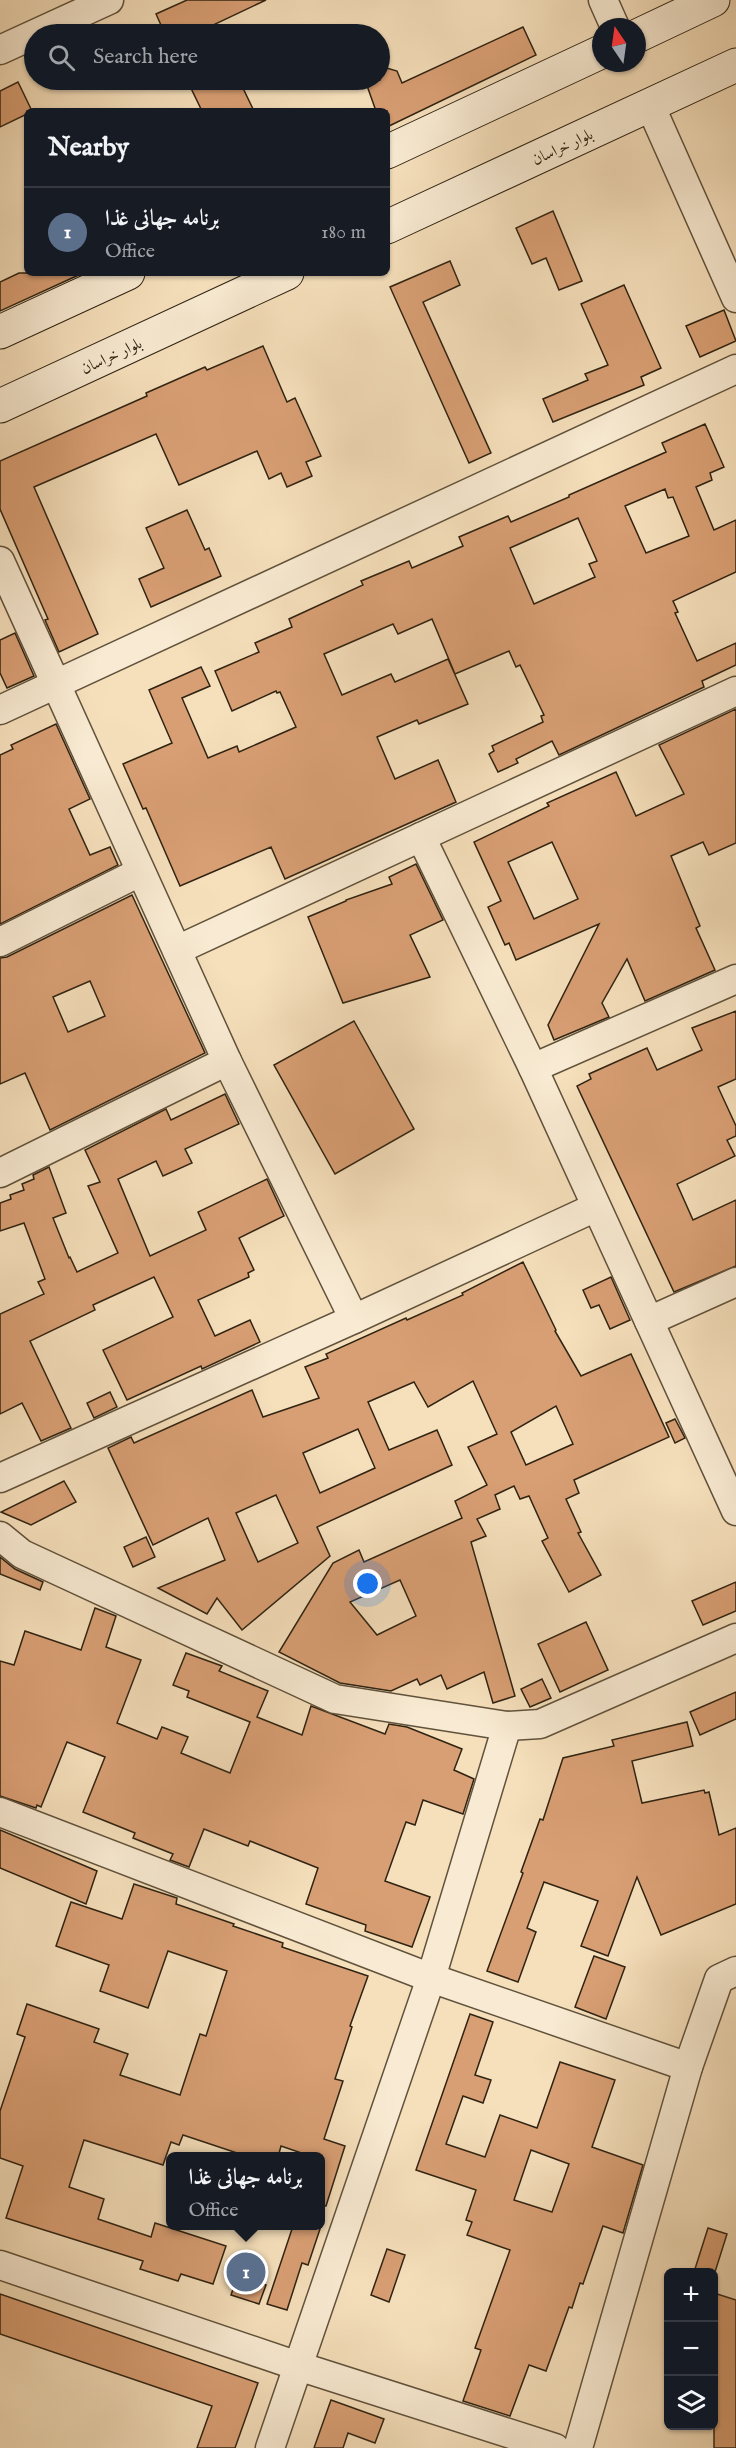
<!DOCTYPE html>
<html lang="en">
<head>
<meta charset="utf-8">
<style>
	:root { --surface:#171b24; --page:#20242c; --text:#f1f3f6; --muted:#9ea1a6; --line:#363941; --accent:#1a73e8 }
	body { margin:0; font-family:"IM FELL English",Amiri,serif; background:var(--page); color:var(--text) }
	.controls { position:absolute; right:18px; bottom:18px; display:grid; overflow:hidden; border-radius:9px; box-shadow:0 2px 4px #0004 }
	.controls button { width:54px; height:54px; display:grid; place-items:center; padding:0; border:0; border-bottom:2px solid var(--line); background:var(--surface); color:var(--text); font:30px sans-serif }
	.compass { position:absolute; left:592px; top:18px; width:54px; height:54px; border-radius:50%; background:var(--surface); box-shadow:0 2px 4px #0004; rotate:347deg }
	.you { position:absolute; left:368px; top:1584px; width:21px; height:21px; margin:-15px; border:4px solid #fff; border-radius:50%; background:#1a73e8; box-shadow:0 0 0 9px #1a73e833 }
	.badge { display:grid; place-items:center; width:39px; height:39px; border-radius:50%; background:var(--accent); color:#fff; font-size:20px; font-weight:700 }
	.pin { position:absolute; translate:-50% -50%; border:3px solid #fff; box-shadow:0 2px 6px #0006 }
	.popup { position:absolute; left:166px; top:2152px; width:159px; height:78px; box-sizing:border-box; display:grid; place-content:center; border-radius:9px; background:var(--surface); filter:drop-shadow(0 2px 4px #0005); font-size:20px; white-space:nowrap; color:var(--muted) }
	.popup b { font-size:22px; color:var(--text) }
	.popup::after { content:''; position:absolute; left:50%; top:100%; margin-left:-12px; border:12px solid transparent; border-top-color:var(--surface) }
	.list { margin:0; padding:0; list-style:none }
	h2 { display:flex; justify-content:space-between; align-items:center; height:78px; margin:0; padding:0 24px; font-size:26px }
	h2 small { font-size:20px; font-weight:400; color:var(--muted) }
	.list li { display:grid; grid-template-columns:39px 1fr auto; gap:18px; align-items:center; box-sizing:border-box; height:90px; padding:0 24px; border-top:2px solid var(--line) }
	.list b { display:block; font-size:22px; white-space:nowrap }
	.list p { margin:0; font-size:20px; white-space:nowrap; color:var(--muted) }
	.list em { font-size:20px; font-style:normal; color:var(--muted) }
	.icon { flex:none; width:33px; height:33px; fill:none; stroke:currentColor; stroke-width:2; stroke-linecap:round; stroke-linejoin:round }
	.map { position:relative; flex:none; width:736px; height:2448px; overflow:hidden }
	.search { position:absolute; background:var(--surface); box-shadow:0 2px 4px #0004; left:24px; top:24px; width:366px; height:66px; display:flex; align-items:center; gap:15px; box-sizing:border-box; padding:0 21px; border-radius:33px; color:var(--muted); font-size:22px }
	.panel { position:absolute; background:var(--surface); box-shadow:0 2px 4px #0004; left:24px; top:108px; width:366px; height:168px; border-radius:9px }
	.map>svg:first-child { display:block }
</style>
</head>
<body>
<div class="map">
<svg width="736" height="2448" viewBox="0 0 736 2448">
	<rect width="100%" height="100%" fill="#f6e0bc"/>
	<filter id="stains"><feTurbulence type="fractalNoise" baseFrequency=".00333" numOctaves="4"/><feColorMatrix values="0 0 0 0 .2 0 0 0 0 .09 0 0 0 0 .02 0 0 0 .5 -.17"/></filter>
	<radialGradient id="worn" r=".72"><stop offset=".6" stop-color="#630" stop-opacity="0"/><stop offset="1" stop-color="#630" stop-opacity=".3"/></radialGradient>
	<!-- building -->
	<g fill="#d99f74" stroke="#2f2312" stroke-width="1.5" fill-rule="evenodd">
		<polygon points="187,0 266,0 213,25 218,34 165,34 156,14"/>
		<polygon points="523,27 536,55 387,127 387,111 376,111 365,80 380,80 380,66 397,71 402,83"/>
		<polygon points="187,80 239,80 254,111 202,111"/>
		<polygon points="18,82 32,111 27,111 27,114 0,127 0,91"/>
		<polygon points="553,211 582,281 559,290 546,258 532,264 516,228"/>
		<polygon points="450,261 460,285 423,302 491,453 469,463 390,287"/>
		<polygon points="19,273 83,273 0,311 0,282"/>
		<polygon points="624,285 661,368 641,377 644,385 553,422 543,399 588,380 585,374 608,365 581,304"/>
		<polygon points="724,310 736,341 700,357 686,326"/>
		<polygon points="263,346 287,402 295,398 321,456 306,462 312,476 287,487 281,473 269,479 257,451 179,485 156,434 34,487 98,634 59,652 45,620 48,619 0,509 0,461 147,396 146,393 205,367 207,370"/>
		<path d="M 705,424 L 724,467 L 710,473 L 712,480 L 696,487 L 714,530 L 736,520 L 736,572 L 673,601 L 678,612 L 675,613 L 697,661 L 736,643 L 736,665 L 702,681 L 704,687 L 559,755 L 552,741 L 516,759 L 518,763 L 498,772 L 489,754 L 494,751 L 492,746 L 543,722 L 541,716 L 544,715 L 520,665 L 516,667 L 509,651 L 455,674 L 432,619 L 398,634 L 393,624 L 324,654 L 342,695 L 391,674 L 395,682 L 448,659 L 468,704 L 419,724 L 417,720 L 377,737 L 395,779 L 438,760 L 456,802 L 285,879 L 271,847 L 180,886 L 146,808 L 143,809 L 123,764 L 172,743 L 149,690 L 201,667 L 210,686 L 182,698 L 208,758 L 237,746 L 239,752 L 296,727 L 280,692 L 277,693 L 276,691 L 232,711 L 215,671 L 259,652 L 255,643 L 292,627 L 289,619 L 363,585 L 361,581 L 409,561 L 412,568 L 463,546 L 459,537 L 508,516 L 511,522 L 569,497 L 569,495 L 666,452 L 662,443 ZM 665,489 L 668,498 L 673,497 L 689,536 L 646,553 L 625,506 ZM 578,518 L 597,561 L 589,564 L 595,577 L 534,604 L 510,548 Z"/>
		<polygon points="187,510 205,550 209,548 221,576 151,607 139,579 164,568 146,528"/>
		<polygon points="15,633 34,676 7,688 0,673 0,640"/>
		<path d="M 736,709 L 736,843 L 709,855 L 703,842 L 671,856 L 700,926 L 696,928 L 715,970 L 645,1001 L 627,959 L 602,1003 L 609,1017 L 554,1040 L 548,1025 L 599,924 L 516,960 L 509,943 L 505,945 L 488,907 L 501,901 L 474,842 L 549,806 L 547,803 L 616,772 L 636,816 L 684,794 L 659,745 ZM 552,842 L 578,899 L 534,919 L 508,862 Z"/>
		<polygon points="56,724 90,799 69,809 90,855 110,847 118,865 0,924 0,755 13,749 11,745"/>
		<polygon points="416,864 443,920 410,935 430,977 343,1003 308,917 346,901 346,900 392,884 389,877"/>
		<path d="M 132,895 L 205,1053 L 50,1130 L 25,1073 L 0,1084 L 0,958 L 7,957 ZM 90,981 L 105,1016 L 68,1032 L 53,997 Z"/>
		<polygon points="736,1011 736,1079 718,1087 736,1126 736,1136 727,1140 735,1156 677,1184 693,1220 736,1200 736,1266 674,1292 577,1086 591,1079 589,1074 647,1048 657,1070 702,1050 692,1028"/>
		<polygon points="354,1021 414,1129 335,1174 274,1065"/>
		<polygon points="225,1094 239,1124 185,1149 192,1163 163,1176 156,1161 118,1179 150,1256 206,1230 198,1212 267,1179 284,1216 239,1238 254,1270 248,1273 249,1277 198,1300 215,1336 250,1320 260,1342 202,1369 201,1366 127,1400 103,1350 173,1317 154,1277 93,1305 95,1310 30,1341 71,1428 41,1441 22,1403 0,1414 0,1314 44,1294 38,1282 45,1279 24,1223 0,1231 0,1203 11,1199 10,1195 24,1190 22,1184 34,1179 33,1175 49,1167 66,1213 53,1218 69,1258 70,1257 77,1272 118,1253 88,1186 100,1182 85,1150 166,1109 171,1120"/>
		<path d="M 523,1262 L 556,1330 L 555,1331 L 581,1376 L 631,1354 L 669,1437 L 574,1480 L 579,1493 L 566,1499 L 581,1532 L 578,1533 L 601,1575 L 569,1592 L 542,1541 L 548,1538 L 529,1496 L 520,1499 L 514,1486 L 495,1495 L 500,1509 L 477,1519 L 486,1536 L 471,1542 L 515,1696 L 493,1703 L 484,1672 L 447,1689 L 441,1675 L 420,1685 L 417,1679 L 391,1691 L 340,1683 L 279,1652 L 333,1563 L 359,1550 L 364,1562 L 462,1518 L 455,1501 L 487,1485 L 468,1447 L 497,1434 L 473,1381 L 428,1407 L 414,1382 L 368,1402 L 389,1450 L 437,1430 L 452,1465 L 317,1527 L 330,1556 L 242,1630 L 217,1598 L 207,1614 L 158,1588 L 225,1560 L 208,1518 L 153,1545 L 108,1448 L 131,1437 L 134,1443 L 252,1390 L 263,1417 L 319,1398 L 305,1367 L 328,1358 L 326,1354 L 406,1318 L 407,1320 L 463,1295 L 462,1293 ZM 556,1406 L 573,1444 L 526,1465 L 511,1432 ZM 358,1429 L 375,1468 L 320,1493 L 303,1453 ZM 276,1495 L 298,1543 L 258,1562 L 236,1513 ZM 400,1580 L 416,1616 L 377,1635 L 350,1602 Z"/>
		<polygon points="611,1277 630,1320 610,1329 599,1305 591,1308 583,1290"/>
		<polygon points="110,1392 117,1407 94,1418 87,1403"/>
		<polygon points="675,1419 685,1438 675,1443 666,1423"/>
		<polygon points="64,1481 76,1502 31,1525 1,1512"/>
		<polygon points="146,1537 155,1557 133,1567 124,1547"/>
		<polygon points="0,1557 15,1569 43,1582 40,1590 0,1574"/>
		<polygon points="736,1582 736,1611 703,1625 692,1601"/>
		<polygon points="95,1608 116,1616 106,1647 141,1660 117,1723 157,1739 162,1727 188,1737 181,1753 230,1773 250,1722 187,1697 189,1691 173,1685 186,1653 222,1666 219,1671 268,1691 257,1717 302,1735 311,1706 385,1734 389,1724 407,1727 462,1749 454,1770 474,1779 463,1814 423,1800 415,1825 406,1822 385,1881 430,1897 412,1947 365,1931 366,1925 306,1904 318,1868 250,1841 248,1846 204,1829 189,1867 170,1860 173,1854 133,1838 135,1833 83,1812 105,1757 67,1742 41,1807 37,1805 36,1808 0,1796 0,1661 14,1665 25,1631 81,1650"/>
		<polygon points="586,1622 608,1670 560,1692 538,1644"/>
		<polygon points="542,1679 551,1698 530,1707 521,1689"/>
		<polygon points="736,1692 736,1719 700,1735 690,1712"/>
		<polygon points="687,1722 693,1746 632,1761 642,1803 704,1790 705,1793 709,1792 719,1835 736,1828 736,1904 661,1935 637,1877 608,1956 581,1946 598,1901 544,1882 527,1928 536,1932 518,1982 487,1971 523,1873 521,1872 540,1819 543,1820 563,1758 614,1746 612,1740"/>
		<polygon points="0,1830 97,1871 86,1904 0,1868"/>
		<polygon points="134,1884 177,1898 176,1904 234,1924 233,1926 283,1943 282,1947 368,1976 350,2026 352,2027 335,2079 343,2081 324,2139 345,2146 326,2206 321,2206 321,2157 313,2157 281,2146 278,2157 249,2157 183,2135 179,2145 171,2142 163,2165 84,2140 69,2187 104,2199 98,2219 151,2237 155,2223 226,2246 213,2284 181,2274 178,2281 140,2269 143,2261 6,2218 23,2166 0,2158 0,2111 25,2037 17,2034 27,2004 99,2029 94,2042 128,2054 120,2075 180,2095 200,2034 206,2036 227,1971 168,1951 148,2008 100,1991 109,1965 56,1946 71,1902 122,1919"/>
		<polygon points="594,1956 625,1967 606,2019 575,2007"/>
		<path d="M 470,2014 L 493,2022 L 475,2075 L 491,2080 L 483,2103 L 463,2096 L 446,2144 L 485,2157 L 500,2115 L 537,2128 L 560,2062 L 615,2080 L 592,2147 L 643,2165 L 623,2233 L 603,2226 L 583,2284 L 580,2283 L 572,2308 L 569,2307 L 546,2371 L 529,2365 L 510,2416 L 463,2401 L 481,2350 L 475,2348 L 510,2250 L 467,2235 L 472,2222 L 466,2220 L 476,2190 L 416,2170 ZM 531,2150 L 569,2164 L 552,2212 L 514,2200 Z"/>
		<polygon points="293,2226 321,2226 308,2265 302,2263 287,2310 267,2304"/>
		<polygon points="708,2228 727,2234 715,2272 694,2272"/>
		<polygon points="387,2249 405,2255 389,2302 371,2295"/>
		<polygon points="238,2275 266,2285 259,2304 231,2295"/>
		<polygon points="714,2293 736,2300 736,2448 714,2448"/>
		<polygon points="0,2294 258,2383 235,2448 197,2448 212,2406 0,2334"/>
		<polygon points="331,2400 384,2419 375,2443 348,2433 343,2448 314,2448"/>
	</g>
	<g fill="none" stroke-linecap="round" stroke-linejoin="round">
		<defs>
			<g id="street">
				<polyline points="603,0 615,27"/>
				<polyline points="0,50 109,0"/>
				<polyline points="650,105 736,298"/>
				<polyline points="0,561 227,1061 354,1319"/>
				<polyline points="0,710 736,369"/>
				<polyline points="421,837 533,1068 736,1511"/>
				<polyline points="0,942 140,872"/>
				<polyline points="177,950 736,691"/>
				<polyline points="533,1068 736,979"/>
				<polyline points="0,1173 227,1061"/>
				<polyline points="649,1321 736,1282"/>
				<polyline points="0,1478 354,1319 596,1207"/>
				<polyline points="0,1536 22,1554 335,1699 507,1726 540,1724 736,1638"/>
				<polyline points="0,1812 431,1978 688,2067"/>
				<polyline points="0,2265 298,2366 555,2448"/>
				<polyline points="270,2448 431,1978 507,1726"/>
				<polyline points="578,2448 688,2067 719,1979 736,1971"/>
			</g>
			<g id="secondary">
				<polyline points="637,36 713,0"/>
				<polyline points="387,152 601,52"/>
				<polyline points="387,227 736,65"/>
				<polyline points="0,332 128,273"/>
				<polyline points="0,406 287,273"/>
			</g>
		</defs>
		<!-- street casing -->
		<use href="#street" stroke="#61523c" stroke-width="31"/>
		<!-- secondary casing -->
		<use href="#secondary" stroke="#2f2312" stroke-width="35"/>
		<!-- street -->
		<use href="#street" stroke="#f9ebd3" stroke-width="28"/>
		<!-- secondary -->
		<use href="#secondary" stroke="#f9ebd3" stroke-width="33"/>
	</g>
	<g text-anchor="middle" stroke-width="5" stroke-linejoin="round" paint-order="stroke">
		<!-- street labels -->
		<g font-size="16" fill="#2f2312" stroke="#f9ebd3">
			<text transform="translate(562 146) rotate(-25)" y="6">بلوار خراسان</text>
			<text transform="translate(111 355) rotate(-25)" y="6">بلوار خراسان</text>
		</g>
	</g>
	<rect width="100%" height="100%" filter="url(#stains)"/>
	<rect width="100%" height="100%" fill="url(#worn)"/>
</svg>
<div class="controls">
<button>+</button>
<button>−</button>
<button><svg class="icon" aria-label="layers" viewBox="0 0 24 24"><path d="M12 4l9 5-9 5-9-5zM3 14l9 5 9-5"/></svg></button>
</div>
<svg class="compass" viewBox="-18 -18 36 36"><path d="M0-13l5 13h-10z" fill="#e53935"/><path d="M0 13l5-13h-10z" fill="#9ea1a6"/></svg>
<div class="you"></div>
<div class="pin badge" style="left:246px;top:2272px;background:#5c6f8a">1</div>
<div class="popup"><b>برنامه جهانی غذا</b>Office</div>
<div class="search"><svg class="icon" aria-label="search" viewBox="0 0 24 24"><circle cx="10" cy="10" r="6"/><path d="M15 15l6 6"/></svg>Search here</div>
<section class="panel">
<h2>Nearby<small></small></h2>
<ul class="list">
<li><span class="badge" style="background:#5c6f8a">1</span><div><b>برنامه جهانی غذا</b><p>Office</p></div><em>180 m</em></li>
</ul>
</section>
</div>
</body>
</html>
